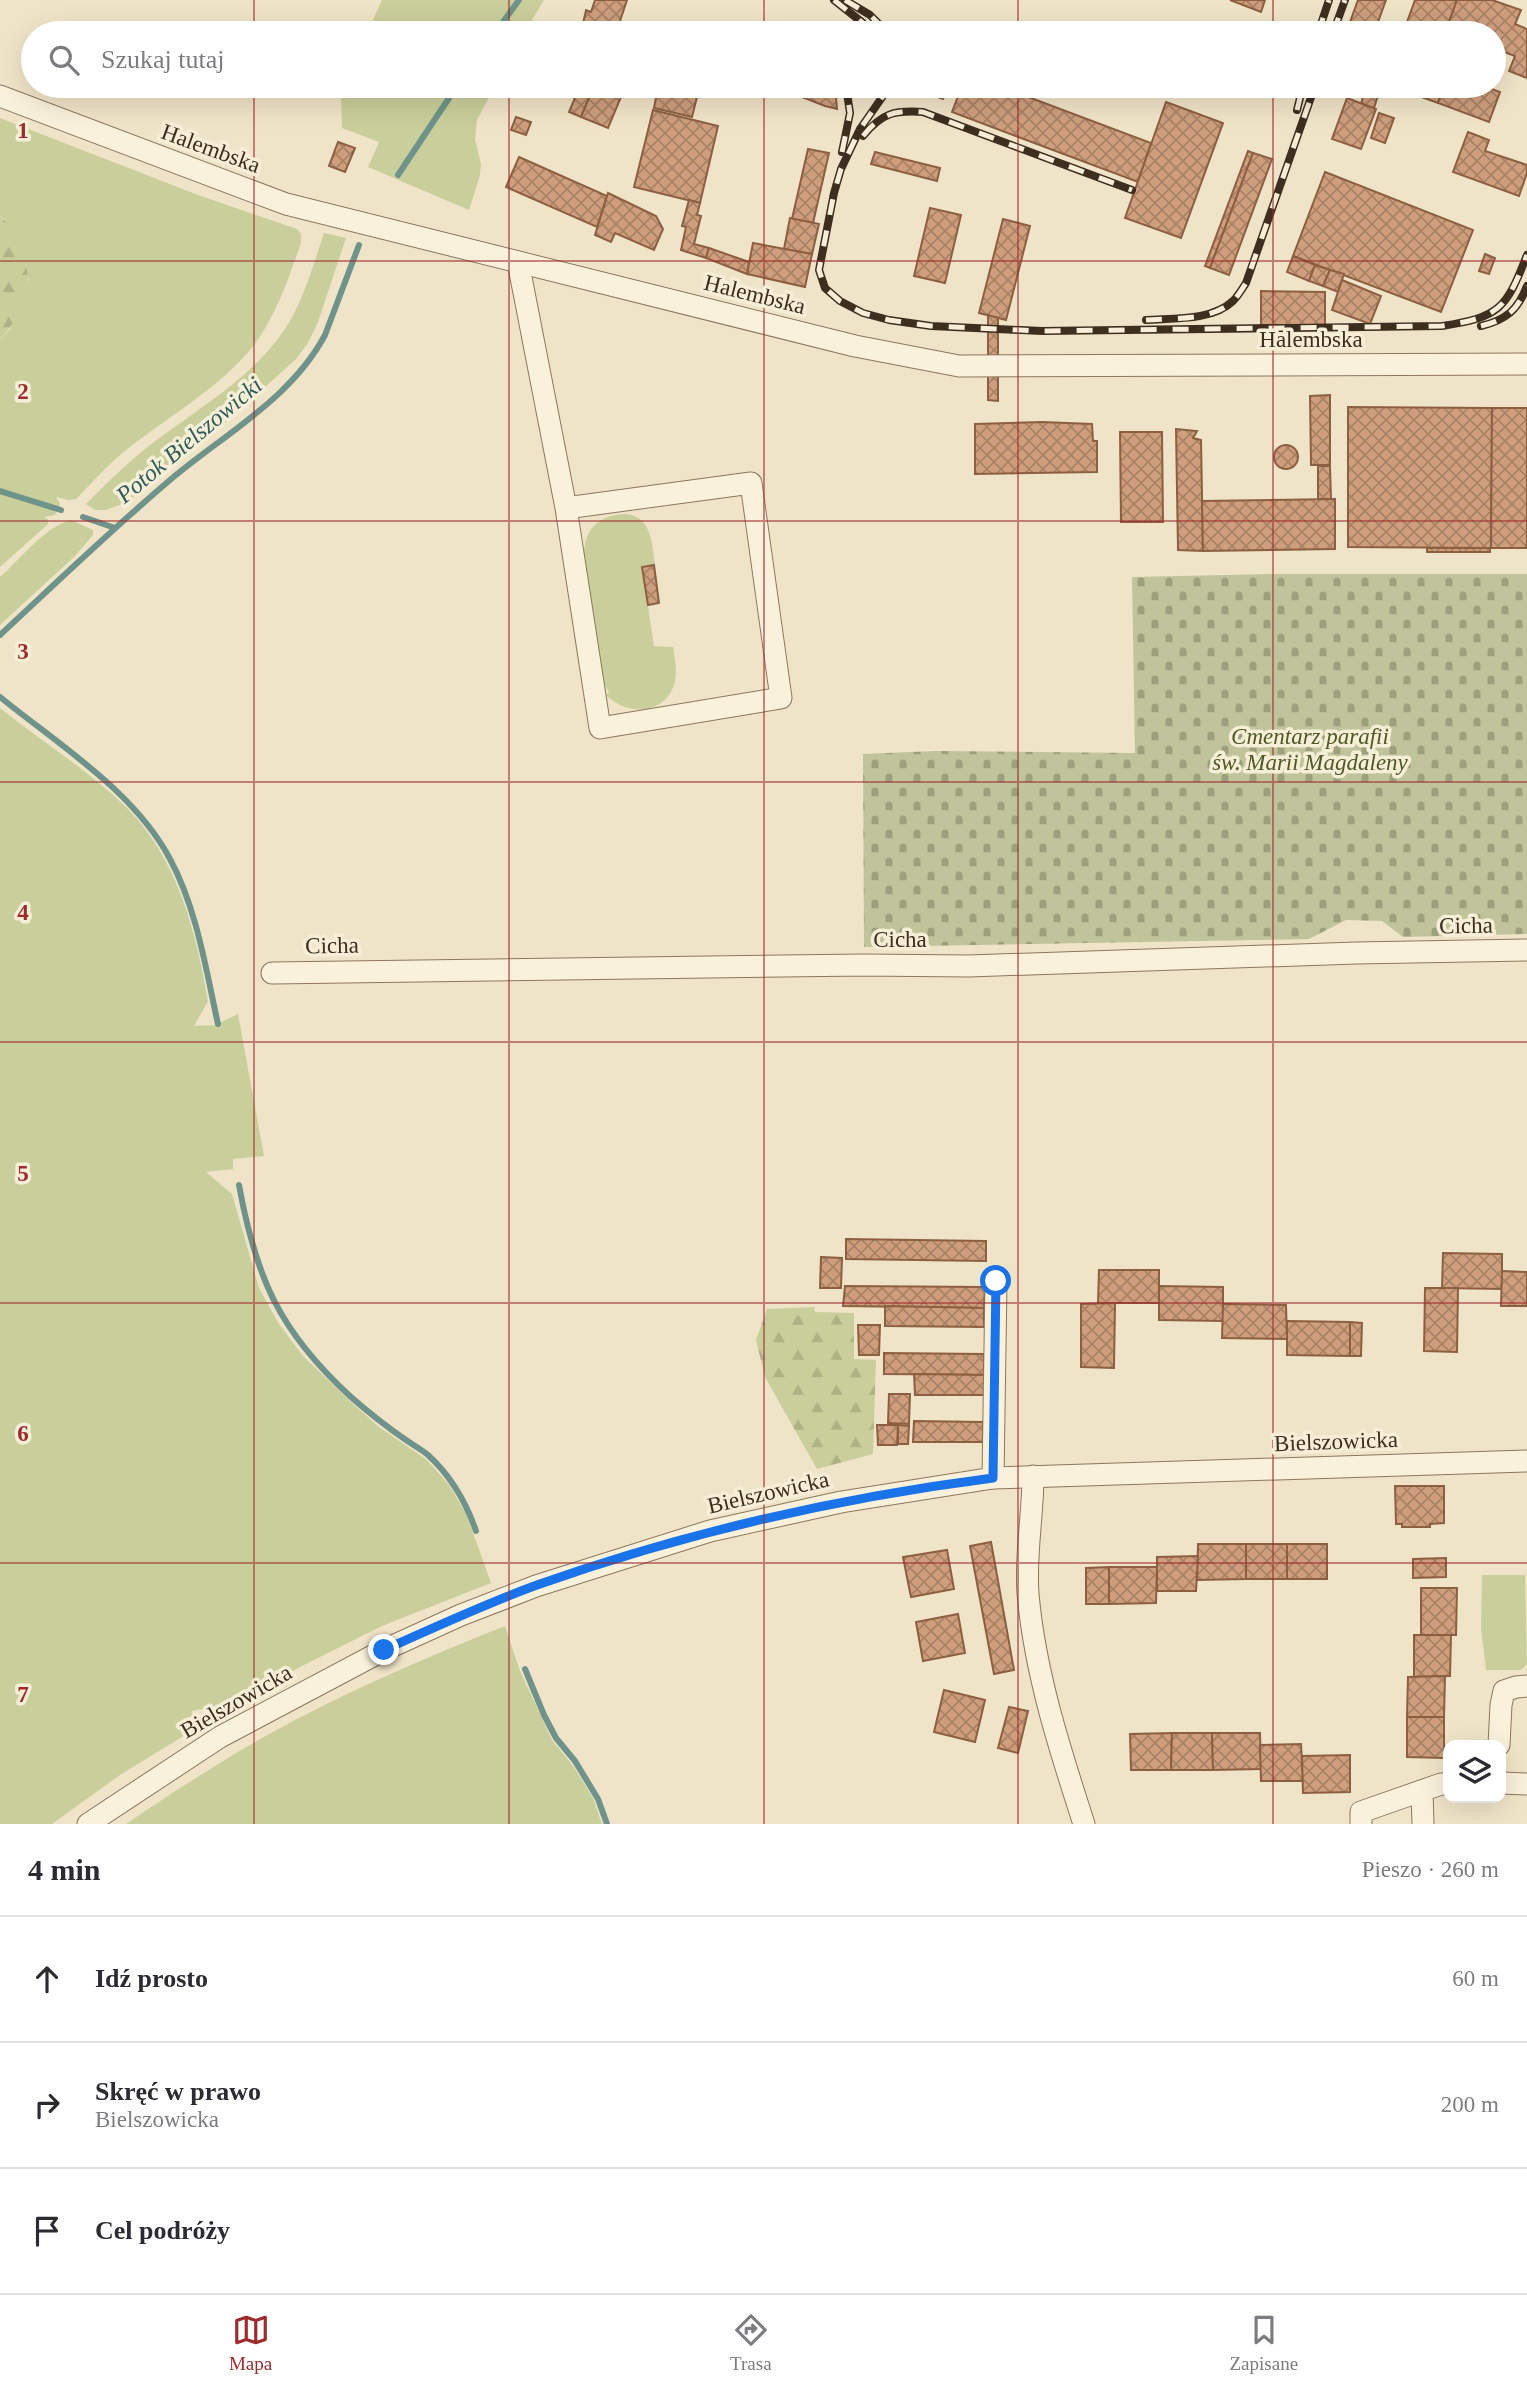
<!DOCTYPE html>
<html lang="pl">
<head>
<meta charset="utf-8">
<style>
	:root { --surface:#fff; --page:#f2f2f3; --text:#2b2b33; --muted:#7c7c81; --line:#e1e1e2; --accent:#9e2a2b }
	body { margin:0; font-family:"Times New Roman",serif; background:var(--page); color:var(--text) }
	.controls { position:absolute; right:21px; bottom:21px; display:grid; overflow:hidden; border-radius:14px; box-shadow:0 7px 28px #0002 }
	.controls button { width:63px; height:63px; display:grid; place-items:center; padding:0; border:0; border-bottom:2px solid var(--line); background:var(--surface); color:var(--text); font:35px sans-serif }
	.stop { position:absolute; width:21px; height:21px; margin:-16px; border:5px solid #1a73e8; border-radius:50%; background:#fff }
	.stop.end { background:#1a73e8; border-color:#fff; box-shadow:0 2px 7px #0008 }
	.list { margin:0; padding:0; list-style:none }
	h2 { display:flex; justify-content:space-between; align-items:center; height:91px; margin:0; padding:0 28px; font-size:30px }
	h2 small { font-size:23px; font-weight:400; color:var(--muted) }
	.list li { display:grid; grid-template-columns:46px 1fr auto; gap:21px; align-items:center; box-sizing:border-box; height:126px; padding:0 28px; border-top:2px solid var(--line) }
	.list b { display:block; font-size:26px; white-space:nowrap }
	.list p { margin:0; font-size:23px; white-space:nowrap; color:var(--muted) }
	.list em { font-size:23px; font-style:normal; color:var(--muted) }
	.icon { flex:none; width:38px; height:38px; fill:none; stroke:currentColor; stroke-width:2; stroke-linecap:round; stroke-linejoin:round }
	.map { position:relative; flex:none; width:1527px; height:1824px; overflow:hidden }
	.search { position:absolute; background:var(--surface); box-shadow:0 7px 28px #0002; left:21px; right:21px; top:21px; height:77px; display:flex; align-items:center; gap:18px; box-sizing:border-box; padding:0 24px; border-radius:38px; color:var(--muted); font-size:26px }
	.sheet { height:469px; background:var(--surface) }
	nav { display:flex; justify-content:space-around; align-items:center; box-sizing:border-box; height:98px; border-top:2px solid var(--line); background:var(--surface); font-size:19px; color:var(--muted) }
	nav a { display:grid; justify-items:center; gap:4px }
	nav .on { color:var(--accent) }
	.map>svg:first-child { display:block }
</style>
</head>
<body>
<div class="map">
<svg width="1527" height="1824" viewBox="0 0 1527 1824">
	<defs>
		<pattern id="forest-firs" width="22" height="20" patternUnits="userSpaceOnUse" patternTransform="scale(1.75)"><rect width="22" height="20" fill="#c9cf9b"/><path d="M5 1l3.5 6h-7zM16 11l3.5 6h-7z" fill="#aeb285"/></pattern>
		<pattern id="cemetery-stones" width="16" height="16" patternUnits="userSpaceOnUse" patternTransform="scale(1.75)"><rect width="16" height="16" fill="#bfc49a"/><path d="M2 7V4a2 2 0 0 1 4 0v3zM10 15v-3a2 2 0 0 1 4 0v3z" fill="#9ca07d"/></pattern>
		<pattern id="building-cross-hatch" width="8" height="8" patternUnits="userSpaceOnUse" patternTransform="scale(1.75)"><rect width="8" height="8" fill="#cf9f7d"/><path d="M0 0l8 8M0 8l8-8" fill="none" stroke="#a98266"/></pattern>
	</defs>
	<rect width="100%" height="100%" fill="#f0e4c8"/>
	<!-- green -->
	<g fill="#c9cf9b">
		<polygon points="382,0 544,0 524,33 367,33"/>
		<polygon points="344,86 495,86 477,120 475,139 481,164 480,175 469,210 368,167 379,142 342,128 341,96"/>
		<path d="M 0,118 L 198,195 L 297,229 L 301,234 L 301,243 C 289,277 276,316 254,345 C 221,387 171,415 130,447 C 110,462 93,482 76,499 L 68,500 L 56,497 L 60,504 L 55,515 L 44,517 L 48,519 L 48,524 L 0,567 L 0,339 L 10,329 L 29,279 L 6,220 L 0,216 Z"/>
		<path d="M 324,233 L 346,238 L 318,322 L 308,343 L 296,359 L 211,436 L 127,502 L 106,510 L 95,510 L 86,504 C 110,480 134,456 162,436 C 203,406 249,378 280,336 C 302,307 312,268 324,233 Z"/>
		<path d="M 627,514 C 652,518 652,543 655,564 L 642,566 L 654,646 L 673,647 C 675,661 679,676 672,690 C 659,716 624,714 606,695 L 609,692 L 603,682 C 596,647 575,570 587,537 C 594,520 610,514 627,514 Z"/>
		<path d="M 71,520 L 93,530 L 93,535 L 75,556 L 0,625 L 0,577 C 18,561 47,525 71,520 Z"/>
		<path d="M 0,708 C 41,741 88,770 126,807 C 178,859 196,932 208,1001 L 194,1026 L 215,1025 L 238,1014 L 264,1156 L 233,1159 L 233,1169 L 206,1172 L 232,1194 L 259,1288 L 279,1324 L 303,1356 L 351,1402 L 379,1427 L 427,1460 L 450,1486 L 467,1516 L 491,1583 L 382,1626 L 302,1666 L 215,1716 L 210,1716 L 202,1709 L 192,1711 L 195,1729 L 120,1775 L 52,1824 L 0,1824 Z"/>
		<polygon points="1482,1575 1525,1575 1527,1664 1521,1670 1486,1670 1481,1628"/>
		<path d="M 505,1626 L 520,1671 L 552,1740 L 574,1767 L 593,1798 L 602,1824 L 126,1824 C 182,1786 239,1749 299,1718 C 366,1683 435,1654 505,1626 Z"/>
	</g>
	<!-- forest -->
	<g fill="url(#forest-firs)">
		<path d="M 0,216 C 12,224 15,236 19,249 C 22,258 29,270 28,280 C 27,302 15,324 0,339 Z"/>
		<polygon points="814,1307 815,1312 854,1313 854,1359 876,1360 873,1454 817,1469 765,1377 756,1340 767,1309"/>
	</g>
	<!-- cemetery -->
	<polygon fill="url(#cemetery-stones)" points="1271,574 1527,574 1527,934 1403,937 1382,921 1346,920 1309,939 864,947 863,754 935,751 1135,753 1132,577"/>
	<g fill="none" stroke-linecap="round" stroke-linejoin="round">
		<!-- stream -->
		<g stroke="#6f938a" stroke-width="6">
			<polyline points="495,33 519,0"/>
			<polyline points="398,175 457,86"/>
			<polyline points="0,491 61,510"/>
			<polyline points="83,517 115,528"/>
			<path d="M 0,635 C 56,583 111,530 170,480 C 223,435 291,399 325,335 L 359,245"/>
			<path d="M 0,697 C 59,745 134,791 170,859 C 197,909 206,970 218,1024"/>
			<path d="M 239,1185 C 256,1279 280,1332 351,1397 C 368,1412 387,1427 406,1440 C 413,1445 421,1449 428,1455 C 451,1476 466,1502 476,1531"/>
			<polyline points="525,1669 544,1715 556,1738 575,1761 598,1799 607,1824"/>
		</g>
	</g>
	<!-- building -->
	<g fill="url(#building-cross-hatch)" stroke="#8d5f41" stroke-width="2">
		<polygon points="595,0 627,0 616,33 581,33 586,10 591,12"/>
		<polygon points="1230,0 1265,0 1261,12"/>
		<polygon points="1358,0 1386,0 1374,33 1346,33"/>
		<polygon points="1415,0 1457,0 1445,33 1403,33"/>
		<polygon points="1457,0 1492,0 1521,10 1515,24 1527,29 1527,78 1509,71 1515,56 1504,52 1498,69 1494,67 1494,33 1445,33"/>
		<polygon points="580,86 594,86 581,117 569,112"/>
		<polygon points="594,86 609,86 623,92 608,128 581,117"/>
		<polygon points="774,86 835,86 837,109 825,106"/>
		<polygon points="927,86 949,86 943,99 924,92"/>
		<polygon points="962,86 999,86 1151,143 1138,182 952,112"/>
		<polygon points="1366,86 1381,86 1374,108 1361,104"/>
		<polygon points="1391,86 1444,86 1438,103"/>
		<polygon points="1444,86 1484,86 1500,92 1489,122 1438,103"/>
		<polygon points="658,87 697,97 692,117 654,108"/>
		<polygon points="1347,98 1376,109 1361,149 1332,139"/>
		<polygon points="1166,102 1223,123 1181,238 1125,218"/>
		<polygon points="653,110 718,126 700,203 634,187"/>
		<polygon points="1379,113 1394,118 1385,143 1371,138"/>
		<polygon points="516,117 531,122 526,135 511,130"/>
		<polygon points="1468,132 1489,140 1485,151 1527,165 1527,173 1519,196 1453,172"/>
		<polygon points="338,142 355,148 345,172 329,166"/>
		<polygon points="808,149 829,153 813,223 792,219"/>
		<polygon points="1248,151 1253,153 1210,268 1205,266"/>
		<polygon points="875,152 940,168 937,181 871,164"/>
		<polygon points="1253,153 1272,159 1229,275 1210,268"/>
		<polygon points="519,157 607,196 597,227 506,187"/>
		<polygon points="1325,172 1473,230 1441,312 1293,256"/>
		<polygon points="608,193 656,216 663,229 654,250 615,233 611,242 595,235"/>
		<polygon points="689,200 700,203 697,215 701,216 694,244 709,248 706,258 681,250 686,227 682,226"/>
		<polygon points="930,208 961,215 945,283 914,276"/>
		<polygon points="790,218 819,224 812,254 784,249"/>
		<polygon points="1003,219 1030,226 1006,320 979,313"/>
		<polygon points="753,243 812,254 805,287 747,274"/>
		<polygon points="709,248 749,262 747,274 706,258"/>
		<polygon points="1485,254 1495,258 1489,274 1479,271"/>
		<polygon points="1293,256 1315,265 1309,281 1287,272"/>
		<polygon points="1315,265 1330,270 1323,286 1309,281"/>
		<polygon points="1330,270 1344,274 1338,292 1323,286"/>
		<polygon points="1342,280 1381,296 1370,324 1332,310"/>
		<polygon points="1261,291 1325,292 1325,325 1261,325"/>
		<polygon points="988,315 998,318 998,401 988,400"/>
		<polygon points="1330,395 1330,465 1311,465 1310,396"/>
		<polygon points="1348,407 1492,408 1491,548 1348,547"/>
		<polygon points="1492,408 1527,408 1527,548 1491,548"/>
		<polygon points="1042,422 1092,424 1093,441 1097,441 1097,472 975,474 975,424"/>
		<polygon points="1176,429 1197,431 1193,438 1201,440 1203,551 1178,550"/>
		<polygon points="1120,432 1162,432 1163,522 1121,522"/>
		<circle cx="1286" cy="457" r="12"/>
		<polygon points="1318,466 1330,466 1331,499 1318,499"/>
		<polygon points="1335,499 1335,549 1203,551 1202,501"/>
		<rect x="1427" y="548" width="63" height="4"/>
		<polygon points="654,565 659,603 648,605 642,567"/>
		<polygon points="846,1239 986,1241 986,1261 846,1259"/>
		<polygon points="1443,1253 1502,1254 1502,1289 1442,1288"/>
		<polygon points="821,1257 842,1258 841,1288 820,1288"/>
		<polygon points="1099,1270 1159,1270 1159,1303 1098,1303"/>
		<polygon points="1502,1271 1527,1272 1527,1306 1501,1306"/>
		<polygon points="845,1286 985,1287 984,1308 843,1306"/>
		<polygon points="1159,1286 1223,1287 1223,1321 1159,1320"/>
		<polygon points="1425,1288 1458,1288 1457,1352 1424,1351"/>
		<polygon points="1115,1303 1114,1368 1081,1367 1081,1304"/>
		<polygon points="1223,1304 1286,1305 1287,1339 1222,1338"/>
		<polygon points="885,1306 984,1308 984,1327 885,1326"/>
		<polygon points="1287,1321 1350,1322 1350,1356 1287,1355"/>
		<polygon points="1350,1322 1362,1323 1361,1356 1350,1356"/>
		<polygon points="858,1325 880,1325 879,1355 859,1355"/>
		<polygon points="884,1353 984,1354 984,1375 884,1374"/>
		<polygon points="914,1374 984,1375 984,1395 915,1395"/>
		<polygon points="889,1394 910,1394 909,1424 888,1423"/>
		<polygon points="914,1421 983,1422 983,1442 913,1442"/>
		<polygon points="877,1425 898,1425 897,1445 878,1445"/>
		<polygon points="898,1425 909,1426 908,1444 898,1444"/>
		<polygon points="1395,1486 1444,1486 1444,1523 1430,1524 1430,1527 1402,1527 1402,1524 1396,1524"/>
		<polygon points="991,1542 1014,1670 994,1674 970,1546"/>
		<polygon points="1198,1544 1246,1544 1246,1579 1197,1580"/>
		<rect x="1246" y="1544" width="41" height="35"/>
		<rect x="1287" y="1544" width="40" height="35"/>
		<polygon points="947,1550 954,1589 911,1597 903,1557"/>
		<polygon points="1198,1556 1196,1591 1157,1591 1157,1557"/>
		<polygon points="1446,1558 1446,1577 1413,1578 1413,1559"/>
		<polygon points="1109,1567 1157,1567 1156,1603 1109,1604"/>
		<polygon points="1109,1567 1109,1604 1086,1604 1086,1568"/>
		<polygon points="1421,1588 1457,1588 1456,1635 1421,1635"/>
		<polygon points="958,1614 965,1653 923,1661 916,1622"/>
		<polygon points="1414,1635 1451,1635 1450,1676 1414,1677"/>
		<polygon points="1445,1676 1444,1717 1407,1717 1408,1677"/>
		<polygon points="944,1690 985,1700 975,1742 934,1732"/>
		<polygon points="1009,1707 1028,1711 1018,1753 998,1748"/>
		<polygon points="1407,1717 1444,1717 1444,1758 1407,1757"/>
		<polygon points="1172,1733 1171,1770 1131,1770 1130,1734"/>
		<polygon points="1172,1733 1212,1733 1213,1770 1171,1770"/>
		<polygon points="1212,1733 1260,1733 1261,1769 1213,1770"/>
		<polygon points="1301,1744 1303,1781 1261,1781 1260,1745"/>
		<polygon points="1350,1755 1350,1792 1303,1793 1302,1756"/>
	</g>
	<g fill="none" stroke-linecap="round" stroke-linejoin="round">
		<defs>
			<g id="minor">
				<polyline points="0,96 286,204 855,346 959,366 1527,364"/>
				<polyline points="518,262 566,508 600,728 781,698 751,483 566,508"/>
				<polyline points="272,973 863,965 969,966 1356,953 1527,950"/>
				<path d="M 1033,1476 C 1033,1515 1025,1555 1028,1594 C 1035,1673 1060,1750 1084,1824"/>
				<polyline points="993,1478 996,1281"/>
				<polyline points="1499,1745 1501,1705 1504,1691 1516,1687 1527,1686"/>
				<polyline points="1501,1783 1527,1784"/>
				<polyline points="1422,1791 1423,1824"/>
				<polyline points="88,1824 220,1737 384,1650 461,1615 536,1586 710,1531 841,1502 993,1478 1527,1461"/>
				<polyline points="1361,1824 1361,1812 1441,1784 1448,1784"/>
			</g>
		</defs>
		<!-- minor casing -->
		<use href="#minor" stroke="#8d765c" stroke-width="23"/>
		<!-- minor -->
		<use href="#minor" stroke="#faf1dc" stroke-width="21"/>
		<defs>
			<g id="rail">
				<polyline points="834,0 863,23 871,33"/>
				<polyline points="845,0 870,15 888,33"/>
				<polyline points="1318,33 1329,0"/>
				<polyline points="1333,33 1345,0"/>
				<path d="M 890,86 L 860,129 L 841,169 L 834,193 L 819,270 L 825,288 L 840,301 L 863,313 L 889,320 L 931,326 L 1042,331 L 1442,326 C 1500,317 1506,309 1527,255"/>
				<polyline points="1297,110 1303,86"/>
				<path d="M 863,136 C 882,113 894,110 923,112 L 1132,190"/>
				<polyline points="842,152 850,113 846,86"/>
				<path d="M 1146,320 C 1173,318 1212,321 1233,301 C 1238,296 1242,289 1246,283 L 1315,86"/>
				<path d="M 1481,326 C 1506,320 1518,310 1527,286"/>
			</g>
		</defs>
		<!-- rail casing -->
		<use href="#rail" stroke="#3d2e20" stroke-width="8"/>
		<!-- rail -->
		<use href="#rail" stroke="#f7eed8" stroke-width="5" stroke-dasharray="16" stroke-linecap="butt"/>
	</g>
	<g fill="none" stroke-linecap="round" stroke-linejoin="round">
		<!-- route -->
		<path stroke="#1a73e8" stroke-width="9" d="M 384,1650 C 435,1627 485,1604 537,1585 C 684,1533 837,1498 993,1478 L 996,1281"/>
	</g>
	<!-- grid -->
	<path fill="none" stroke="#9e2a2b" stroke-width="2" stroke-opacity="0.55" d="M 254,0 L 254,33M 509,0 L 509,33M 764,0 L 764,33M 1018,0 L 1018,33M 1273,0 L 1273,33M 254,86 L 254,1824M 509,86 L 509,1824M 764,86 L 764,1824M 1018,86 L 1018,1824M 1273,86 L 1273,1824M 0,261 L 1527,261M 0,521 L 1527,521M 0,782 L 1527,782M 0,1042 L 1527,1042M 0,1303 L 1527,1303M 0,1563 L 1527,1563"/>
	<g text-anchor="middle" stroke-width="7" stroke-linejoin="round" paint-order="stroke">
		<!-- street labels -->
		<g font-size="23" fill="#3d2e20" stroke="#f7eed8">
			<text transform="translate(211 148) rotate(20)" y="8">Halembska</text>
			<text transform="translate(755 294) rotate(14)" y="8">Halembska</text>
			<text x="1311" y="347">Halembska</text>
			<text transform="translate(1466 925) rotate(-1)" y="8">Cicha</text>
			<text x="900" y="947">Cicha</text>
			<text transform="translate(332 945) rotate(-1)" y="8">Cicha</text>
			<text transform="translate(1336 1441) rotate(-2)" y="8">Bielszowicka</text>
			<text transform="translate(768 1492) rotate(-13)" y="8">Bielszowicka</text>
			<text transform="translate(236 1701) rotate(-30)" y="8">Bielszowicka</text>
		</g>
		<!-- park labels -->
		<g font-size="23" font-style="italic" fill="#4d5a26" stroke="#f7eed8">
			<text x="1310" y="744">Cmentarz parafii<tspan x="1310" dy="26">św. Marii Magdaleny</tspan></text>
		</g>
		<!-- water labels -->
		<g font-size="24" font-style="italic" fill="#2f5d5a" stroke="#f7eed8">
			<text transform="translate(189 440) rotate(-40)" y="8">Potok Bielszowicki</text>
		</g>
	</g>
	<g font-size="23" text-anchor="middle" font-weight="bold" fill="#9e2a2b" stroke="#f7eed8" stroke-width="7" stroke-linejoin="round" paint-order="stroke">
		<text x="23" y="138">1</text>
		<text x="23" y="399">2</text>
		<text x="23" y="659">3</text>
		<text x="23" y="920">4</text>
		<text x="23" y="1181">5</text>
		<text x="23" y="1441">6</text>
		<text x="23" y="1702">7</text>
	</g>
</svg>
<div class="controls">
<button><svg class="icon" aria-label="layers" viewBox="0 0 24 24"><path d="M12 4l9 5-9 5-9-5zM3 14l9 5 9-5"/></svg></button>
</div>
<div class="stop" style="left:996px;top:1281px"></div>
<div class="stop end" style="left:384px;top:1650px"></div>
<div class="search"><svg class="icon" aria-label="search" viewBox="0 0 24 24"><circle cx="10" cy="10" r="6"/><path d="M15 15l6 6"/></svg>Szukaj tutaj</div>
</div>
<section class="sheet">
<h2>4 min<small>Pieszo · 260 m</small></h2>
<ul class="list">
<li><svg class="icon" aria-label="ahead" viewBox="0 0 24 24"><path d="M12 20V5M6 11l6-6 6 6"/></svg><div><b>Idź prosto</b></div><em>60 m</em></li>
<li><svg class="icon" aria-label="right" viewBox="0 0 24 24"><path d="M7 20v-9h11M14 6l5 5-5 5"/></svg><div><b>Skręć w prawo</b><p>Bielszowicka</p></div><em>200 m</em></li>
<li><svg class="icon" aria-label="arrive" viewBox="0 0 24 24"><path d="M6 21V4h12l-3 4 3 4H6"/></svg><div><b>Cel podróży</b></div></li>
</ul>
</section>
<nav>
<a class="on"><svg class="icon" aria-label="map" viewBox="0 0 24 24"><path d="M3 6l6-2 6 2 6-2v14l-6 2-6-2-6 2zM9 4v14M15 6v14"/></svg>Mapa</a>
<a><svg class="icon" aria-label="directions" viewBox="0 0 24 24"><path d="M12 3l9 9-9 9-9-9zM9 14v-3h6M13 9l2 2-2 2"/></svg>Trasa</a>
<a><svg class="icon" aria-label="saved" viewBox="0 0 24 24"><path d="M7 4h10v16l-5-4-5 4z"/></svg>Zapisane</a>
</nav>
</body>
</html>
